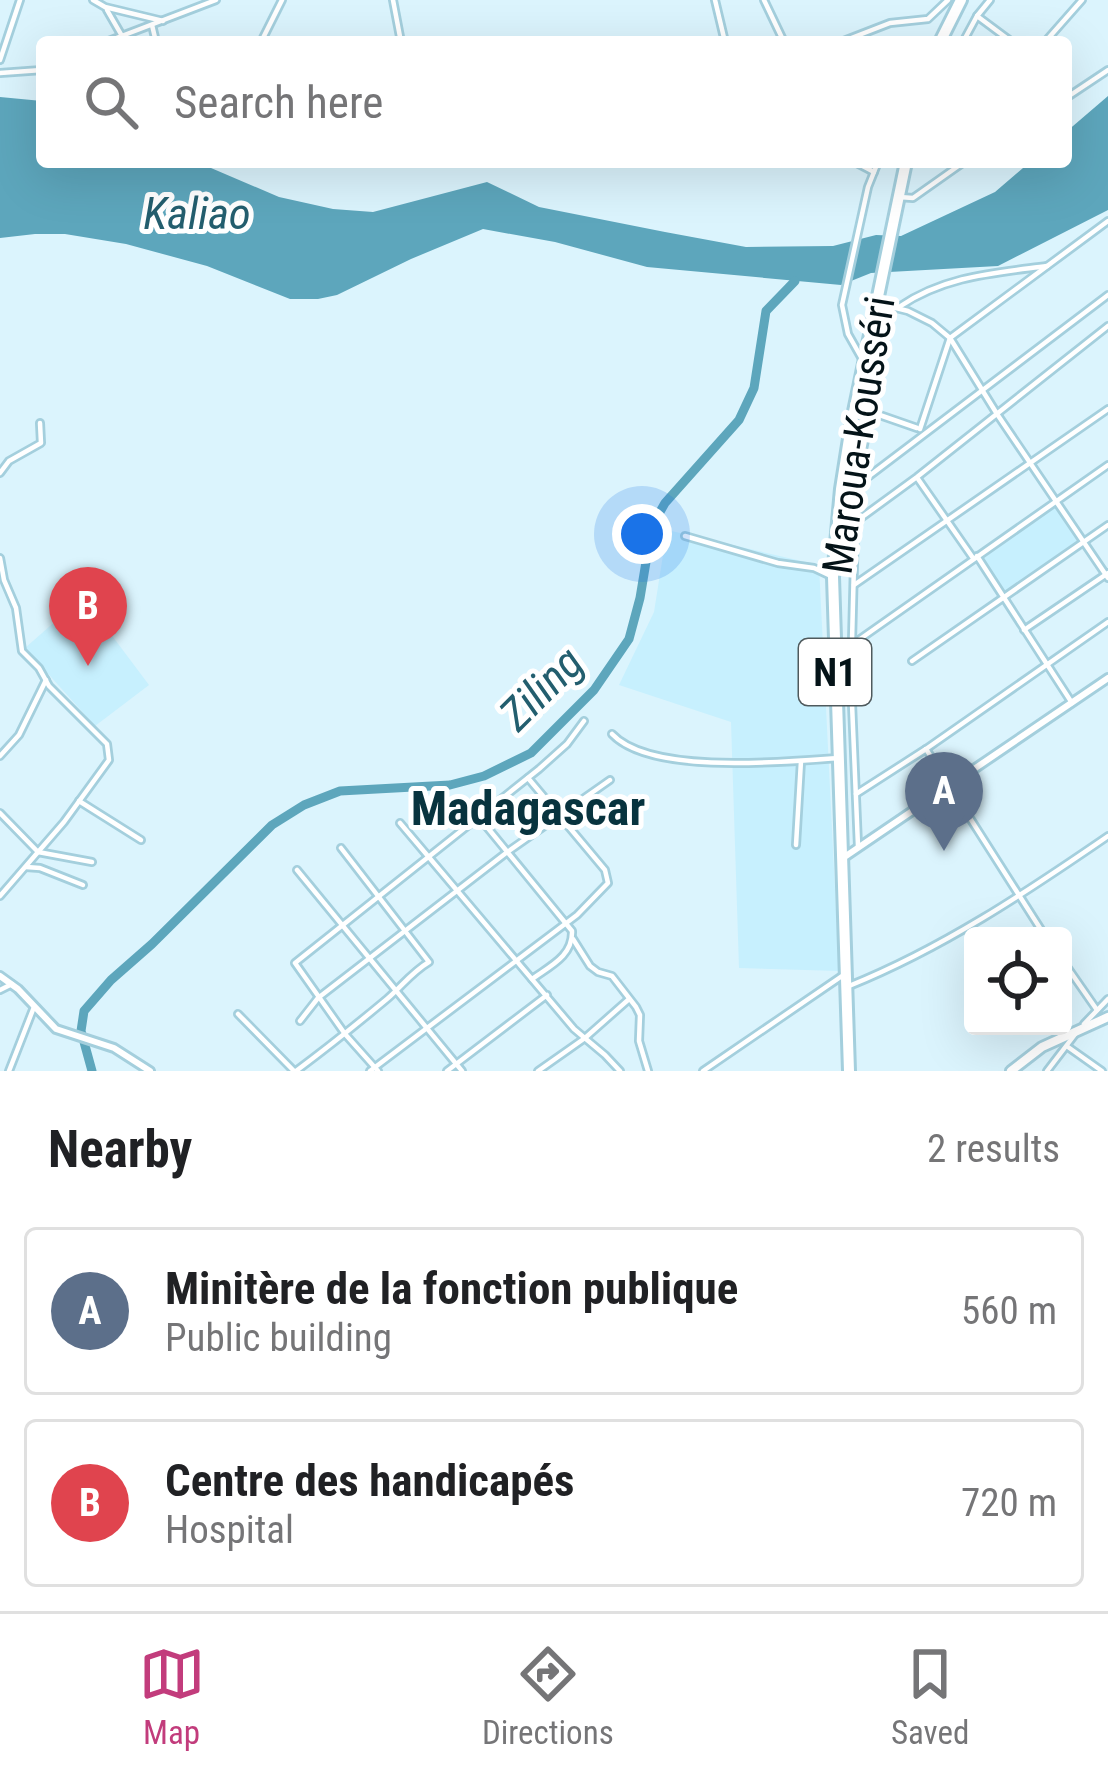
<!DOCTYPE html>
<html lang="en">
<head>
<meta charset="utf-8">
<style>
	:root { --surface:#fff; --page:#f6f6f6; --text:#202124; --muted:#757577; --line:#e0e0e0; --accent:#c23c7c }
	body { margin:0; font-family:"Roboto Condensed",sans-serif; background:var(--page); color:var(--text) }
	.controls { position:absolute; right:36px; bottom:36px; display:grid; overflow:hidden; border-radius:12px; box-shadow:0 12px 48px #0002 }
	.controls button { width:108px; height:108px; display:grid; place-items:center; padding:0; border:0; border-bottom:3px solid var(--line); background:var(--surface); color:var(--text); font:60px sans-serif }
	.you { position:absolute; left:642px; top:534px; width:42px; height:42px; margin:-30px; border:9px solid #fff; border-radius:50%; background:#1a73e8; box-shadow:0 0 0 18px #1a73e833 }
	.badge { display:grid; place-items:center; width:78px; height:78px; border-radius:50%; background:var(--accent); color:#fff; font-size:39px; font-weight:700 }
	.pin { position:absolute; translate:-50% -99px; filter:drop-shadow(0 3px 6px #0008) }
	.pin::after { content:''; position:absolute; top:63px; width:42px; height:36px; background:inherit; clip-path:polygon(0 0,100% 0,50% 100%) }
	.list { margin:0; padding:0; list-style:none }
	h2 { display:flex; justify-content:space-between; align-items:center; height:156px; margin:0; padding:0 48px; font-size:51px }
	h2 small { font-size:39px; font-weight:400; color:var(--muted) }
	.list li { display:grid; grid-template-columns:78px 1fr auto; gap:36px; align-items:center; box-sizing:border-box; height:168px; margin:0 24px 24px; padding:0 24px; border:3px solid var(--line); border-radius:12px }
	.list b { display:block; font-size:45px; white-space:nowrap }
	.list p { margin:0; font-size:39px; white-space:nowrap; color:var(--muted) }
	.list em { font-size:39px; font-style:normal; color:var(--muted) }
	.icon { flex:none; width:66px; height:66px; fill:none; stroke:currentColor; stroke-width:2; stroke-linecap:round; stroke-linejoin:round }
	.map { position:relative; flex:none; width:1108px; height:1071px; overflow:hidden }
	.search { position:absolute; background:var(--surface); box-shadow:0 12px 48px #0002; left:36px; right:36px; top:36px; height:132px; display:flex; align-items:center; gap:30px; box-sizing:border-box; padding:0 42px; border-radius:12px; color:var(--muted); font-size:45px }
	.sheet { height:540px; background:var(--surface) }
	nav { display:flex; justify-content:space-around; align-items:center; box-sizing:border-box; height:168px; border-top:3px solid var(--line); background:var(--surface); font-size:33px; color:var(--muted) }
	nav a { display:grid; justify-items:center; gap:6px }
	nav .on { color:var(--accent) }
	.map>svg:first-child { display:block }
</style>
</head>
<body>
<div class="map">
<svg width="1108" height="1071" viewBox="0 0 1108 1071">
	<rect width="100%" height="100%" fill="#dbf4fd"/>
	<!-- built -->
	<g fill="#c7f0fe">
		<polygon points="1055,504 1081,541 1005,594 979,557"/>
		<polygon points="667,530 819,565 839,971 739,968 731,722 619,685 654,612"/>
		<polygon points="83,597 149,685 95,726 25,648"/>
	</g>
	<!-- water -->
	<polygon fill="#5da6bc" points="1108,96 1108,210 998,266 871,273 841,285 647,267 555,242 483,229 411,259 337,295 318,299 290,299 207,266 126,244 65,234 35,234 0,238 0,97 42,101 42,162 197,162 279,197 333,209 373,212 487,182 539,207 665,232 746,247 833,246 876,235 901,236 995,192 1030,162 1066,162 1066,132"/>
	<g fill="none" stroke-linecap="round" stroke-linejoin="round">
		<!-- river -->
		<polyline stroke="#5da6bc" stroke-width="9" points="92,1071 81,1031 84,1011 111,980 152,944 272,825 304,805 340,791 450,785 484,776 531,753 594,690 629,639 640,598 652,526 665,503 739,420 754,388 766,311 795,281"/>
		<defs>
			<g id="street">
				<polyline points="93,0 105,7 163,21"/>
				<polyline points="393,0 401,42"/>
				<polyline points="715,0 725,42"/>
				<polyline points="764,0 784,42"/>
				<polyline points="107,10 122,36"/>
				<polyline points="977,16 1012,42"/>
				<polyline points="152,25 156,42"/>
				<polyline points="106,42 216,0"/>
				<polyline points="261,42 282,0"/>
				<polyline points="841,42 890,23 928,19 948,0"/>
				<polyline points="963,42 977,16 990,0"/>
				<polyline points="1045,42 1082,0"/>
				<polyline points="0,60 20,0"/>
				<polyline points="0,73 42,70"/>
				<polyline points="1066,98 1108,70"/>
				<polyline points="855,162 874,172"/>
				<polyline points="899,197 913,198 964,162"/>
				<polyline points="880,304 908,311 932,323 950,338 997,414 1108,578"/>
				<path d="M 899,307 C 944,276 994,273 1047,266"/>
				<polyline points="861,357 848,334 842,305 868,187 878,162"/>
				<polyline points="871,412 917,428"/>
				<polyline points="920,429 950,338 1108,221"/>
				<polyline points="0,473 9,461 41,443 40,423"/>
				<polyline points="918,479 973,558"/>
				<polyline points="856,486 1108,295"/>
				<polyline points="854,523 917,477 1108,326"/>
				<polyline points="685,536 778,563 814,568 833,577"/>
				<polyline points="977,556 1072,703"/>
				<polyline points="0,558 4,580 16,608 22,651 39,668 49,686 107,744 109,760 64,822 0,896"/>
				<polyline points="854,585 1108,409"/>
				<polyline points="1024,630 1108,573"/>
				<polyline points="853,644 1108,465"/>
				<polyline points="912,661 1108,525"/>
				<path d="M 612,734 C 650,775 784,762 838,758"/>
				<polyline points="926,749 1045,936"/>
				<polyline points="0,756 19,735 46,680"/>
				<polyline points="856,794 926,749 1108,622"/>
				<polyline points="79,801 141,840"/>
				<polyline points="0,813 38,852 92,862"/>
				<path d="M 478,816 L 572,931 C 573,956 550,966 532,979"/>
				<polyline points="400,823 574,1029 605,1055 620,1071"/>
				<polyline points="796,845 801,761"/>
				<polyline points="858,846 851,680 856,486 891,305"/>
				<polyline points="26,867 40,868 83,885"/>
				<polyline points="297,870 462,1071"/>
				<polyline points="573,939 590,966 598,972 612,976 636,1007 640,1015 639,1041 648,1071"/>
				<polyline points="1063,961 1097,1010"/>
				<path d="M 849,986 C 943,948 1025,893 1108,836"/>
				<polyline points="0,990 12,984"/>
				<polyline points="238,1014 294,1071"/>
				<polyline points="300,1021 318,998 506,853 610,780"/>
				<polyline points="1084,1024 1108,999"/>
				<polyline points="1068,1047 1102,1071"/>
				<polyline points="9,1071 34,1007"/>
				<path d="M 296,1071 C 327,1048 357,1024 387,999 C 402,986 412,972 429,962 L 341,848"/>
				<polyline points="370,1071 577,915 608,883 605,870 528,778"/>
				<polyline points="378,1071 345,1034 295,963 539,769 567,744 584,721"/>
				<polyline points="447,1071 547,995"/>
				<polyline points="538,1071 585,1038 628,1000"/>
				<polyline points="703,1071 842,976"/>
				<polyline points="1047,1071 1076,1033"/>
			</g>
			<g id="secondary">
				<polyline points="843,858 1108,678"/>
				<polyline points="0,976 18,989 56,1029 114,1048 150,1071"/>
			</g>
			<polyline id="primary" points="1011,1071 1042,1047 1108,1017"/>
			<g id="highway">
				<polyline points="940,42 961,0"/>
				<polyline points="849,1071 833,577 841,489 851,426 906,162"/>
			</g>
		</defs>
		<!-- street casing -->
		<use href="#street" stroke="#a4cfdd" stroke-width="10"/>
		<!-- secondary casing -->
		<use href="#secondary" stroke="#a4cfdd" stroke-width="12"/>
		<!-- primary casing -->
		<use href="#primary" stroke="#a4cfdd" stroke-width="14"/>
		<!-- highway casing -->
		<use href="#highway" stroke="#a4cfdd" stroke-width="16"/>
		<!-- street -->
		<use href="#street" stroke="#fff" stroke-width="4.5"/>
		<!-- secondary -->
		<use href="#secondary" stroke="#fff" stroke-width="6"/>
		<!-- primary -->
		<use href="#primary" stroke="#fff" stroke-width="8"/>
		<!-- highway -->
		<use href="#highway" stroke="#fff" stroke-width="10"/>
	</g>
	<g text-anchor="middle" stroke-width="10" stroke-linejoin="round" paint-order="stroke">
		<!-- shield labels -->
		<rect fill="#fff" stroke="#4f5a5d" stroke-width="3" x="799" y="639" width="72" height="66" rx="9"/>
		<g font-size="39" font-weight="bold" fill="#041318">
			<text x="835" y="686">N1</text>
		</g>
		<!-- street labels -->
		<g font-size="42" fill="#041318" stroke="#fff">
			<text transform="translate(858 435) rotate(-81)" y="15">Maroua-Kousséri</text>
		</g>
		<!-- water labels -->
		<g font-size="45" font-style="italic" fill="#235e6e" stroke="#fff">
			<text x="197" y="229">Kaliao</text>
			<text transform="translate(541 688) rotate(-45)" y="16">Ziling</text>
		</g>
		<!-- quarter labels -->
		<g font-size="48" font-weight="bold" fill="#08333e" stroke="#fff">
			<text x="528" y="825">Madagascar</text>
		</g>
	</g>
</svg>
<div class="controls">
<button><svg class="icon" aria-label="locate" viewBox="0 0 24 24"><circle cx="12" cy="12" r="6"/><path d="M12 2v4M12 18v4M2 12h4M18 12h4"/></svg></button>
</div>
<div class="you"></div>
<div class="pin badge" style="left:944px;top:851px;background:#5c6f8a">A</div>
<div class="pin badge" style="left:88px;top:666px;background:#e0444e">B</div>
<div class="search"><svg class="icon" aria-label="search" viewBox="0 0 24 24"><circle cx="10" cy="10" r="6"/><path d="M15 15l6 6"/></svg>Search here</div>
</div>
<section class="sheet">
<h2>Nearby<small>2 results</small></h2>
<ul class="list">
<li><span class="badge" style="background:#5c6f8a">A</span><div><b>Minitère de la fonction publique</b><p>Public building</p></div><em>560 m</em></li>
<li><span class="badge" style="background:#e0444e">B</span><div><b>Centre des handicapés</b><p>Hospital</p></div><em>720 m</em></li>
</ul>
</section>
<nav>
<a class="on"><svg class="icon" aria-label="map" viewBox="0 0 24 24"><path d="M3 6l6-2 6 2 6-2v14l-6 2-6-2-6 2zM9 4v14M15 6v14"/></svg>Map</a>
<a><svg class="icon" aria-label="directions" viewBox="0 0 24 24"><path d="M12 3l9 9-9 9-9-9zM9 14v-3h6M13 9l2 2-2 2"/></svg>Directions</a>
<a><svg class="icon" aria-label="saved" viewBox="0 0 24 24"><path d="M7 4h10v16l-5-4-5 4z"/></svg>Saved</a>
</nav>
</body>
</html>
